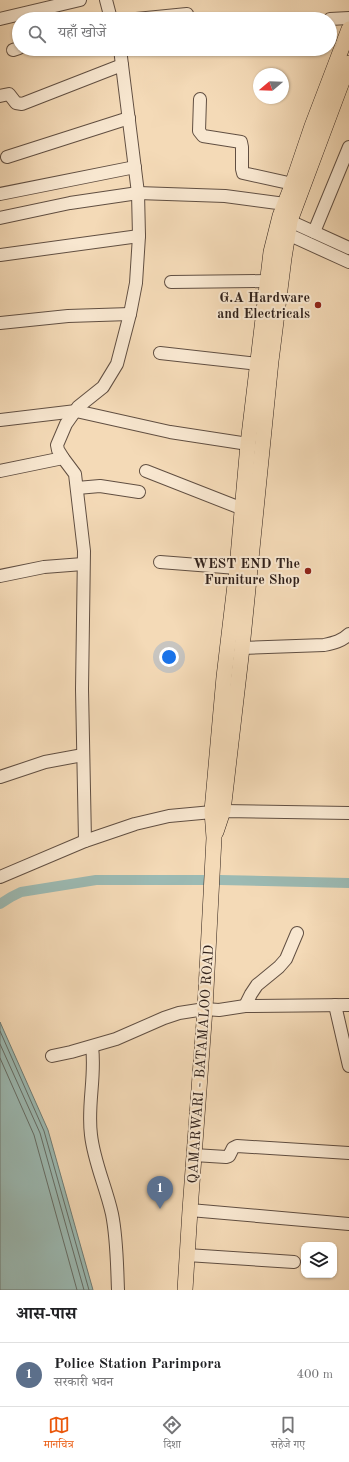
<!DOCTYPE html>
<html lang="hi">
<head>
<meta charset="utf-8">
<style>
	:root { --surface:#fff; --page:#f6f6f6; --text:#202124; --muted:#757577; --line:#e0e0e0; --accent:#ea580c }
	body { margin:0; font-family:"Old Standard TT","Noto Serif Devanagari",serif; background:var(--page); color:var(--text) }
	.controls { position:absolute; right:12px; bottom:12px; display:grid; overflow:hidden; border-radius:8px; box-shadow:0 1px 3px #0004 }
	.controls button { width:36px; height:36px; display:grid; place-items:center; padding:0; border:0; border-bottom:1px solid var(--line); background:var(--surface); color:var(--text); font:20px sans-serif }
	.compass { position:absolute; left:253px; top:68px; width:36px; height:36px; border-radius:50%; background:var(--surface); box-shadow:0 1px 3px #0004; rotate:251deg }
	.you { position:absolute; left:169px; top:657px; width:14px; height:14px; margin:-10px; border:3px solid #fff; border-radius:50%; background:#1a73e8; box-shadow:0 0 0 6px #1a73e833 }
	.badge { display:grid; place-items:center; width:26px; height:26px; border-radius:50%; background:var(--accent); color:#fff; font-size:13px; font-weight:700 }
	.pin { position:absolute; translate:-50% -33px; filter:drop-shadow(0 1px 2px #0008) }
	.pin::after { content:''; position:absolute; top:21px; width:14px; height:12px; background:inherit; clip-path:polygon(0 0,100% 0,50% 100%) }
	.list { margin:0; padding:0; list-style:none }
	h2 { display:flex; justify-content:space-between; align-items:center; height:52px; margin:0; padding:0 16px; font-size:17px }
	h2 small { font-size:13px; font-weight:400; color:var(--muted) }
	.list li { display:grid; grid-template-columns:26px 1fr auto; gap:12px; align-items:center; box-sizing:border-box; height:64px; padding:0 16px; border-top:1px solid var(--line) }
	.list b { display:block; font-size:15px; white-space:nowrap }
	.list p { margin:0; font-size:13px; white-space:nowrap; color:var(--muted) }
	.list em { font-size:13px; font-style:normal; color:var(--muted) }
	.icon { flex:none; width:22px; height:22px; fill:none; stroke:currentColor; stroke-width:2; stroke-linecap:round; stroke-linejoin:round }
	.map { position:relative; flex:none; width:349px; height:1290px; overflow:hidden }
	.search { position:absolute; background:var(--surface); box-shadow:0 1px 3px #0004; left:12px; right:12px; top:12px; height:44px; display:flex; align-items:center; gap:10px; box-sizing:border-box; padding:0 14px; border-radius:22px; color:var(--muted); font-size:15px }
	.sheet { height:116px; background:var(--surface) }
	nav { display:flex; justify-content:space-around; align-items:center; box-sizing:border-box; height:56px; border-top:1px solid var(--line); background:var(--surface); font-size:11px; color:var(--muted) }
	nav a { display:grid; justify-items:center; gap:2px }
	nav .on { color:var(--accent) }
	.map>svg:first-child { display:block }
</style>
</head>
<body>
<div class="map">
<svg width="349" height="1290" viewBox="0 0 349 1290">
	<rect width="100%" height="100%" fill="#f4dab7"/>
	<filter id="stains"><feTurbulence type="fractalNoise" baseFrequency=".005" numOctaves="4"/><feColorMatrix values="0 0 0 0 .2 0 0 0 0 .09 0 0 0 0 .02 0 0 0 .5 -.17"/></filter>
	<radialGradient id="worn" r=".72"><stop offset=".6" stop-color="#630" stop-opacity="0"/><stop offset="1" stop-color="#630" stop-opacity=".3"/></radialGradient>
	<!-- water -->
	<polygon fill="#9cbab3" stroke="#717d76" points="0,1022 48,1130 93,1290 0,1290"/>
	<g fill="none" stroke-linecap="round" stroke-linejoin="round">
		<!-- shore -->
		<g stroke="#666e67" stroke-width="1">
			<polyline points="0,1031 44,1131 89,1290"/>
			<polyline points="0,1044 40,1133 84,1290"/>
			<polyline points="0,1058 34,1135 77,1290"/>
		</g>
		<!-- canal -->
		<g stroke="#9cbab3" stroke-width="10">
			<polyline points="220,880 349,883"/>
			<polyline points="0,904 11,897 21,892 96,880 204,880"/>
		</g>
		<defs>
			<g id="minor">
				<polyline points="106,0 111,19"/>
				<polyline points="0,19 80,0"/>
				<polyline points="136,19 187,14"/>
				<polyline points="330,19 349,18"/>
				<polyline points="13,50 19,48"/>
				<polyline points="0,96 9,94 16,103 22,104 122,65"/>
				<polyline points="200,99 199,131 203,136 241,142 242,147 242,169 243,173 293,184"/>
				<polyline points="7,157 129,118"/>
				<polyline points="0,194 135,167"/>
				<polyline points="0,218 70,203 138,193 225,196 285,204"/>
				<polyline points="283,218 349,248"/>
				<polyline points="281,231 349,262"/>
				<polyline points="314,232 349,147"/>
				<polyline points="0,255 139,236"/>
				<polyline points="171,282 267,281"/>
				<polyline points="0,323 68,316 130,314"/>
				<polyline points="160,353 258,364"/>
				<polyline points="0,420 76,411 170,432 248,444"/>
				<polyline points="0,471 63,458"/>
				<polyline points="146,471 243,509"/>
				<polyline points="77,488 100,486 139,492"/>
				<polyline points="160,562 237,568"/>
				<polyline points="0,576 44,567 83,564"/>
				<path d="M 242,648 L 324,645 C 334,643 342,641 349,634"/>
				<polyline points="0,777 45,762 83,755"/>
				<polyline points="85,841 82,689 84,551 75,474 63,458 58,450 57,445 66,424 78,407 103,387 117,364 130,314 136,283 139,236 138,193 120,49"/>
				<polyline points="0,877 85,841 135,824 169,816 223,811 349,813"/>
				<polyline points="335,1005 349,1066"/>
				<polyline points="245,1006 251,994 257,985 279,967 286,959 297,933"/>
				<path d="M 92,1047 C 96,1076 87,1105 91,1135 C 94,1162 106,1187 112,1214 C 117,1239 117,1265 118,1290"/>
				<polyline points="52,1056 71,1052 116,1039 164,1018 179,1013 205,1009 219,1010 245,1006 349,1005"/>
				<polyline points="194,1155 226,1157 229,1156 233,1148 237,1146 349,1153"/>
				<polyline points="190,1210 349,1224"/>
				<polyline points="187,1255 294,1262"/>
			</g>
			<g id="major">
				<polyline points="216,832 223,811 242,648 271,361 284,258 290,221 349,63"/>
				<polyline points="185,1290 190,1210 205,1009 214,838 212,811 224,677 237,568 248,444 271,252 280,216 291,188 312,126 349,29"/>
			</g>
		</defs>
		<!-- minor casing -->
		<use href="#minor" stroke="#614f42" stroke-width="14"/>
		<!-- major casing -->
		<use href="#major" stroke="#30211b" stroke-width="16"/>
		<!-- minor -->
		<use href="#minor" stroke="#f8e7d0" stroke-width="12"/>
		<!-- major -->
		<use href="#major" stroke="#f4dab7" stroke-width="15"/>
	</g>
	<!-- markers -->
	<g fill="#8f2418" stroke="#f8e7d0" stroke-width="1.5">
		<circle cx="318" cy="305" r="4"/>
		<circle cx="308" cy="571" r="4"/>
	</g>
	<g text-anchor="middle" stroke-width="4" stroke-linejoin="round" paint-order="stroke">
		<!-- poi labels -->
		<g font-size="14" font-weight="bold" fill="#30211b" stroke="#f8e7d0" text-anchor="end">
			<text x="310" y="302">G.A Hardware<tspan x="310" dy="16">and Electricals</tspan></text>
			<text x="300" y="568">WEST END The<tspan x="300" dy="16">Furniture Shop</tspan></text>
		</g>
		<!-- street labels -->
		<g font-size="14" fill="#30211b" stroke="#f8e7d0">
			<text transform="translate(200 1064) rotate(-86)" y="5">QAMARWARI - BATAMALOO ROAD</text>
		</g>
	</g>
	<rect width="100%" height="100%" filter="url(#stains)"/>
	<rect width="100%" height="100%" fill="url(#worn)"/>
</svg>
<div class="controls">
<button><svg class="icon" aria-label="layers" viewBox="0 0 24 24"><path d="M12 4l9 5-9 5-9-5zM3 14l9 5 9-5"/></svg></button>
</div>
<svg class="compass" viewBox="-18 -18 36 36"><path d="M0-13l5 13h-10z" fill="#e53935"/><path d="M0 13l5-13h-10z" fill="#757577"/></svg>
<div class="you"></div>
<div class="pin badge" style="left:160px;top:1209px;background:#5c6f8a">1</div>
<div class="search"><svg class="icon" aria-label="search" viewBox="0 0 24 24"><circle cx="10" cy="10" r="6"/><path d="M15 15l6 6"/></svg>यहाँ खोजें</div>
</div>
<section class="sheet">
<h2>आस-पास<small></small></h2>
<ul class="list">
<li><span class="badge" style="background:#5c6f8a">1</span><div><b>Police Station Parimpora</b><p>सरकारी भवन</p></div><em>400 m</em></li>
</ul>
</section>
<nav>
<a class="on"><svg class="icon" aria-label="map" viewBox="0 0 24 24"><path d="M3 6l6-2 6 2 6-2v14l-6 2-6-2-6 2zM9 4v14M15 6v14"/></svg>मानचित्र</a>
<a><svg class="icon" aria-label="directions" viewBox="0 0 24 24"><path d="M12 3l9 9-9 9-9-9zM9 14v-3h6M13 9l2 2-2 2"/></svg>दिशा</a>
<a><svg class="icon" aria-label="saved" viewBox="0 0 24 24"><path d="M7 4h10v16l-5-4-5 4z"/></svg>सहेजे गए</a>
</nav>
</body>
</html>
